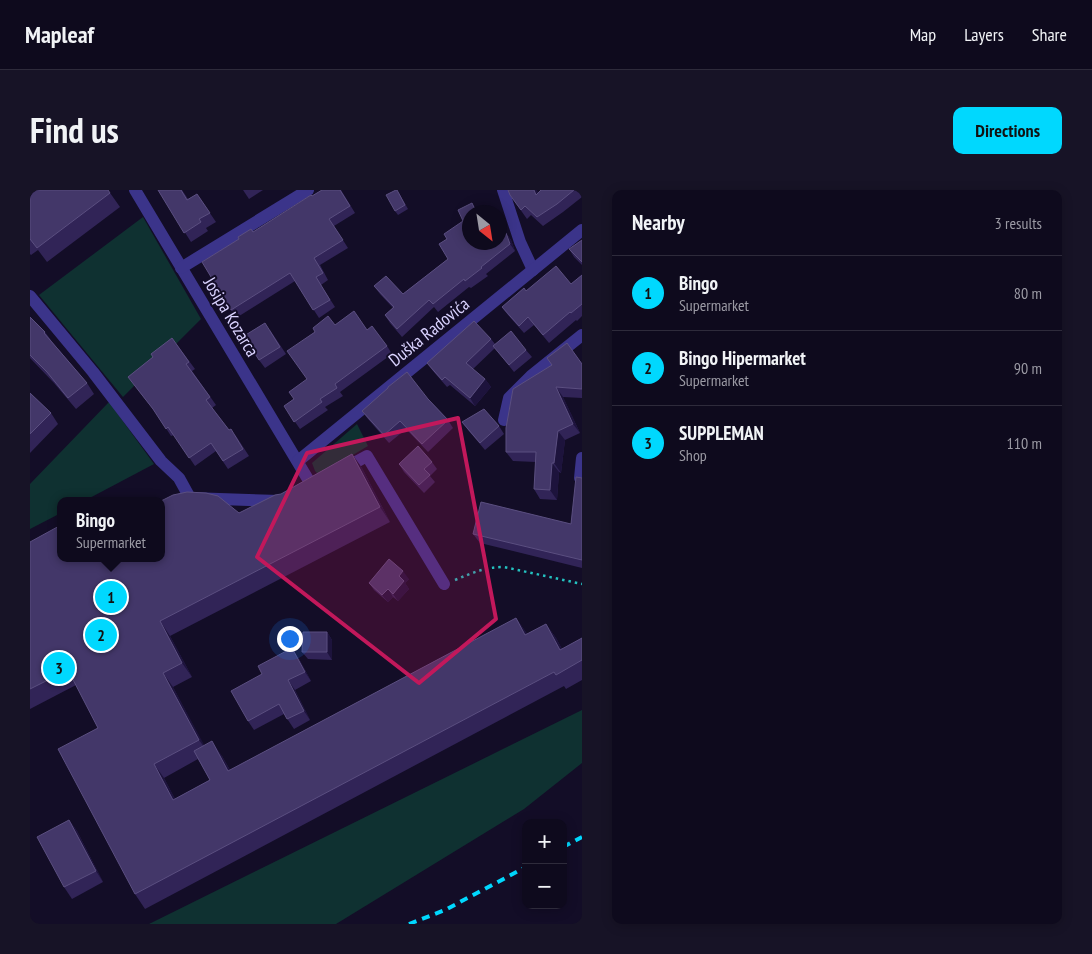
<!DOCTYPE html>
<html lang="en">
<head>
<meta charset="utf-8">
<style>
	:root { --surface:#0e0a1d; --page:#171326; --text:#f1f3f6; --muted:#9b9aa4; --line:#2e2b3b; --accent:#00d8fe }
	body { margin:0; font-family:"PT Sans Narrow",sans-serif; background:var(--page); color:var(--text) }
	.controls { position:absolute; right:15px; bottom:15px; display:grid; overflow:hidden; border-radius:10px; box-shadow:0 2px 12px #0003 }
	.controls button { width:45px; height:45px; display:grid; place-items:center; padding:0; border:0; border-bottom:1px solid var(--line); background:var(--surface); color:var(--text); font:25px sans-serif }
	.compass { position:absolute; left:432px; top:15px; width:45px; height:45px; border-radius:50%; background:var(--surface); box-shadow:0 2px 12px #0003; rotate:150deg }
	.you { position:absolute; left:259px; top:448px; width:18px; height:18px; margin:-12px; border:4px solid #fff; border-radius:50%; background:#1a73e8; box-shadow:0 0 0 8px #1a73e833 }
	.badge { display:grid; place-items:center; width:32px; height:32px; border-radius:50%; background:var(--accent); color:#111; font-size:16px; font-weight:700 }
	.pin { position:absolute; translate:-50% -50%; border:2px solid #fff; box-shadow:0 1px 5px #0006 }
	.popup { position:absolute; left:27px; top:307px; width:108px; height:65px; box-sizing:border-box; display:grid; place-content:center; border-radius:10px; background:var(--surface); filter:drop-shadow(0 1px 4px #0005); font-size:16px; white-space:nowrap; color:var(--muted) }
	.popup b { font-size:19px; color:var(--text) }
	.popup::after { content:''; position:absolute; left:50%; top:100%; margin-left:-10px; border:10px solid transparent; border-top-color:var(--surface) }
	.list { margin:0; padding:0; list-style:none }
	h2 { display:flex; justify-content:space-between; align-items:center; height:65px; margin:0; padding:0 20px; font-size:21px }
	h2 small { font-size:16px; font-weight:400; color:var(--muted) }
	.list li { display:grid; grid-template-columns:32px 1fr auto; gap:15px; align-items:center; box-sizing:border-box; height:75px; padding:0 20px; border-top:1px solid var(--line) }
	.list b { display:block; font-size:19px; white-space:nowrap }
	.list p { margin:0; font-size:16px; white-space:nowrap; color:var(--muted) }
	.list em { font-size:16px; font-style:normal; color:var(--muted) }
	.map { position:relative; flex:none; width:552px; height:734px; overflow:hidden; border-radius:10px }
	header { display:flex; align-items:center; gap:30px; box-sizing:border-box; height:70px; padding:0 25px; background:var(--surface); border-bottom:1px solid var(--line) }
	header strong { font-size:24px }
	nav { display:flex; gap:28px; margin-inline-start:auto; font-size:18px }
	.intro { display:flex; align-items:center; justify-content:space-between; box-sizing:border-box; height:120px; padding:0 30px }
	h1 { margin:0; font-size:35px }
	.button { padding:12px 22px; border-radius:10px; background:var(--accent); color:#111; font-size:18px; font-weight:700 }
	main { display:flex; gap:30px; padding:0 30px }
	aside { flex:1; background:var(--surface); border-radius:10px; box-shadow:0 2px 12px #0003 }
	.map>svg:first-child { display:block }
</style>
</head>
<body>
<header>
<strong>Mapleaf</strong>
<nav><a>Map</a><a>Layers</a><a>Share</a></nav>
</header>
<div class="intro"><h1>Find us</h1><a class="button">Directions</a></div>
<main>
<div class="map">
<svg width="552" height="734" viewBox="0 0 552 734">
	<rect width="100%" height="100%" fill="#130d27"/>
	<!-- green -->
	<g fill="#0f3131">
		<polygon points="113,27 171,129 93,207 9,105"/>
		<polygon points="79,212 124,274 54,311 31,311 31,323 0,339 0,294"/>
		<polygon points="327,234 338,256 289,285 285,281 282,273"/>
		<polygon points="552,520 552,573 494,619 306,734 119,734"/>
	</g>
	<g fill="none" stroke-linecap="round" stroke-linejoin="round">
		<!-- path -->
		<path stroke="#24c2c0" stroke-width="2.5" stroke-dasharray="2.5 4" stroke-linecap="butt" d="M 425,390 C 442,383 455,377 474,377 L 552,394"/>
		<!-- minor -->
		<g stroke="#3b348a" stroke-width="12">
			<polyline points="105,0 282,296 276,300"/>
			<polyline points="473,0 490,52 503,80"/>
			<polyline points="151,78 278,0"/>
			<polyline points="0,106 63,182 131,271 149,288 160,308 249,311"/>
			<polyline points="474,230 479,208 501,186 552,145"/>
			<polyline points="268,271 552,40"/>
			<polyline points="313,279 337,266 414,394"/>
			<polyline points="550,288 552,268"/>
		</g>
		<!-- rail -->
		<g stroke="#00d8fe" stroke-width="4" stroke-dasharray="8 6" stroke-linecap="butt">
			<polyline points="533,657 552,647"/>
			<polyline points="379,734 415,720 496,677"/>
		</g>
	</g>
	<!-- wall -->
	<g fill="#312457" fill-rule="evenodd">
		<polygon points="0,0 78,0 90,17 17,72 8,60 1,65 0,64"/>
		<polygon points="128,0 152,0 158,9 167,4 186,32 176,38 178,41 161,52"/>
		<polygon points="213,0 233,0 219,9"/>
		<polygon points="292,0 311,0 325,23 304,36 318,58 290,75 298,90 291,95 305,117 289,128 265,91 206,128 201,120 223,42"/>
		<polygon points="511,0 552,0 552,7 533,22 513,36 501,25 497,29 480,5 508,3"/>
		<polygon points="369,3 378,19 368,25 365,21"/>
		<polygon points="442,13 448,22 440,22 440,52 476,43 481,50 485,61 456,84 458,86 441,98 439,97 408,122 404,117 372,147 360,133 355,125 363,118 350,104 344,96 373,104 418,69 417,49 433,31"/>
		<polygon points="552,50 552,75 544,67 539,59"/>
		<polygon points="552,85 552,126 547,131 546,130 519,153 504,135 494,143 478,125 472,117 496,101 541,94"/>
		<polygon points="0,127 15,142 23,153 57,193 64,204 46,219 24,193 0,168"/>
		<polygon points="305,135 337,140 357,156 362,164 310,202 313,206 295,217 298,220 270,239 254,216 264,209 277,189"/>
		<polygon points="240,140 256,164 235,178 229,170"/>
		<polygon points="142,148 165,179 162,181 186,215 182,218 199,240 206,246 219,266 198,279 186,261 165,276 144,245 141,246 126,223 98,187 123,167"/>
		<polygon points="461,149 465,154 496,160 502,167 484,182 465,158 443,179 455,189 461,197 445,216 420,195 417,197 403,181 397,173"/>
		<polygon points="552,174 552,208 533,207 550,243 535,250 531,283 529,282 527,310 510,309 504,299 506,272 483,271 476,262 483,199"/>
		<polygon points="0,203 21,223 28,234 0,263"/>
		<polygon points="398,209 418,230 423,238 398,262 376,239 359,253 338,229 332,221"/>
		<polygon points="432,232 469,236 474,244 455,260 438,240"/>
		<path d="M 322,264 L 332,278 L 360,332 L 140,446 L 162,487 L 143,497 L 174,556 L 192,566 L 200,580 L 486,428 L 497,444 L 516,434 L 526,448 L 532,459 L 552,448 L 552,490 L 536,499 L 534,496 L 115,719 L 105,704 L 68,538 L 46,495 L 0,519 L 0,352 L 31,368 L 209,323 L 251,304 ZM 168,569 L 180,590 L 145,609 L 134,588 Z"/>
		<polygon points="402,272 407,279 400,286 405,292 394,303 374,282 369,274"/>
		<polygon points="552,288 552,378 450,353 443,344 541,334"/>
		<polygon points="379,389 375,393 379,399 368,411 363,407 358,412 344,400 339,393"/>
		<polygon points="297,442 302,450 302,470 278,469 272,462"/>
		<polygon points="268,467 281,491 265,500 280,530 264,539 254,524 224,540 218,531"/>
		<polygon points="39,630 47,641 73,692 42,709 34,697"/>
	</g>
	<!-- shaded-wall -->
	<g fill="#1d133c">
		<polygon points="504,0 507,0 512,13 506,5"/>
		<polygon points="476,43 481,50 485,61 480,54"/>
		<polygon points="455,189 461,197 445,216 440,208"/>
		<polygon points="526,197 533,207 550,243 543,234"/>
		<polygon points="528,241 535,250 531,283 524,273"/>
		<polygon points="322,264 332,278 360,332 350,317"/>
		<polygon points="522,273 529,282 527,310 520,300"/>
		<polygon points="373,381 379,389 375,393 379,399 368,411 363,404 369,386"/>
		<polygon points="358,399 363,407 358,412 352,405"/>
		<polygon points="486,428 496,442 505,460 495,445"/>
		<polygon points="130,431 140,446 162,487 152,473"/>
		<polygon points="516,434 526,448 540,474 530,460"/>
		<polygon points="297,442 302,450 302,470 297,462"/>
		<polygon points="262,458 268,467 281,491 275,482"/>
		<polygon points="133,483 143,497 179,564 169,550"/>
		<polygon points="258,490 265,500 280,530 274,521"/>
		<polygon points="182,551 192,566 208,595 198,581"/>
		<polygon points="124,574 134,588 153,624 143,610"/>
		<polygon points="39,630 47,641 73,692 66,681"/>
	</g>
	<!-- building -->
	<g fill="#433769" stroke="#5b4f80">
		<polygon points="0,0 78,0 80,3 7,58 0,49"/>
		<polygon points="128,0 151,0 157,10 167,4 180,23 169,29 171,32 154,43"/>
		<polygon points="292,0 310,0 320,16 299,29 313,50 284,68 293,83 286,87 300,110 283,120 260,83 201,120 172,72 209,49 208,47 221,39 223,42 281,5 282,6"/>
		<polygon points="366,0 367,0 375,15 365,21 356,5"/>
		<polygon points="478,0 504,0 506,5 511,0 544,0 527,14 507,27 495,16 491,20 480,5"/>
		<polygon points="442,13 446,22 440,22 440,52 470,52 470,36 476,43 480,54 451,77 452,78 435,91 434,89 403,114 399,110 367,139 355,125 364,117 344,96 356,86 373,104 418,69 409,54 417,49 414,44 433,31 428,20"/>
		<polygon points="552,50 552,72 539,59"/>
		<polygon points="526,76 541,94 552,85 552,114 541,123 540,122 513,145 498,127 489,136 472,117 494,98 496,101"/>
		<polygon points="324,121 337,140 342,136 357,156 305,194 307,198 290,209 292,212 264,232 254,216 264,209 259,202 277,189 257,161 285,142 283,138 298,126 305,135"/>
		<polygon points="0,127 15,142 14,143 57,193 38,208 17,182 0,165"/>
		<polygon points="444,131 461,149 436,173 455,189 440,208 415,187 412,190 397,173"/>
		<polygon points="235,133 250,157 229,170 214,146"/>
		<polygon points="481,141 496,160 479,175 463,156"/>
		<polygon points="142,148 159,172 156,174 180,207 176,210 199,240 201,239 213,259 193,271 181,253 159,268 138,237 136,239 123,219 98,187 123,167 121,164"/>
		<polygon points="537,153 552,174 552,199 526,197 543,234 528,241 524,273 522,273 520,300 504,299 506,262 476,262 476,238 483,199 522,175 517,168"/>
		<polygon points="377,182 398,209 418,230 392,254 370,231 354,245 332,221 358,198 358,197"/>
		<polygon points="0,203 21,223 0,244"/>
		<polygon points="454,219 469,236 450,253 432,232"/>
		<polygon points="388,256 402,272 394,279 400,285 389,295 369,274"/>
		<polygon points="322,264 350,317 130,431 152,473 133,483 169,550 124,574 143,610 180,590 164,561 182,551 198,581 486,428 495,445 516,434 530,460 552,448 552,470 526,485 524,482 105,704 28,559 68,538 38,480 0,499 0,352 31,335 31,368 131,368 131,311 143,305 157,302 176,303 188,306 209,323 245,305 251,304"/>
		<polygon points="546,287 552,288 552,370 443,344 451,312 541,334"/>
		<polygon points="359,369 373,381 369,386 374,391 363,404 358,399 352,405 339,393"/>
		<polygon points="273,442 297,442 297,462 272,462"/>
		<polygon points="262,458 275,482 258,490 274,521 257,529 249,514 218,531 201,501 232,484 228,476"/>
		<polygon points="39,630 66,681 34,697 7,647"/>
	</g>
	<!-- marked area -->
	<path fill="#c2185b" fill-opacity="0.2" stroke="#c2185b" stroke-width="4" stroke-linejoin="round" d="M 428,228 L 466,429 L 389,493 L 227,367 L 277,263 Z"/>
	<g text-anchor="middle" stroke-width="4" stroke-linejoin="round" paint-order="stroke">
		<!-- street labels -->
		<g font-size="18" fill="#dad3ff" stroke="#130d27">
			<text transform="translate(201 127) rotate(59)" y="6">Josipa Kozarca</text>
			<text transform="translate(399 142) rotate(-39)" y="6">Duška Radovića</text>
		</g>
	</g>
</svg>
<div class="controls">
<button>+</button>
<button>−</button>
</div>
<svg class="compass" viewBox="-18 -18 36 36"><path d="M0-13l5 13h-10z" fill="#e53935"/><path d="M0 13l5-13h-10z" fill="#9b9aa4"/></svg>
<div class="you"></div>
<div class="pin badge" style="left:81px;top:407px">1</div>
<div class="popup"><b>Bingo</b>Supermarket</div>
<div class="pin badge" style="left:71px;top:445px">2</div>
<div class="pin badge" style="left:29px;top:478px">3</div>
</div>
<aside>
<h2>Nearby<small>3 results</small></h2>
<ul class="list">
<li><span class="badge">1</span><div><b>Bingo</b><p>Supermarket</p></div><em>80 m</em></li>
<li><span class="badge">2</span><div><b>Bingo Hipermarket</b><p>Supermarket</p></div><em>90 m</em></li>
<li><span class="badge">3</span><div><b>SUPPLEMAN</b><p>Shop</p></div><em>110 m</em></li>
</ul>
</aside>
</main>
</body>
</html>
